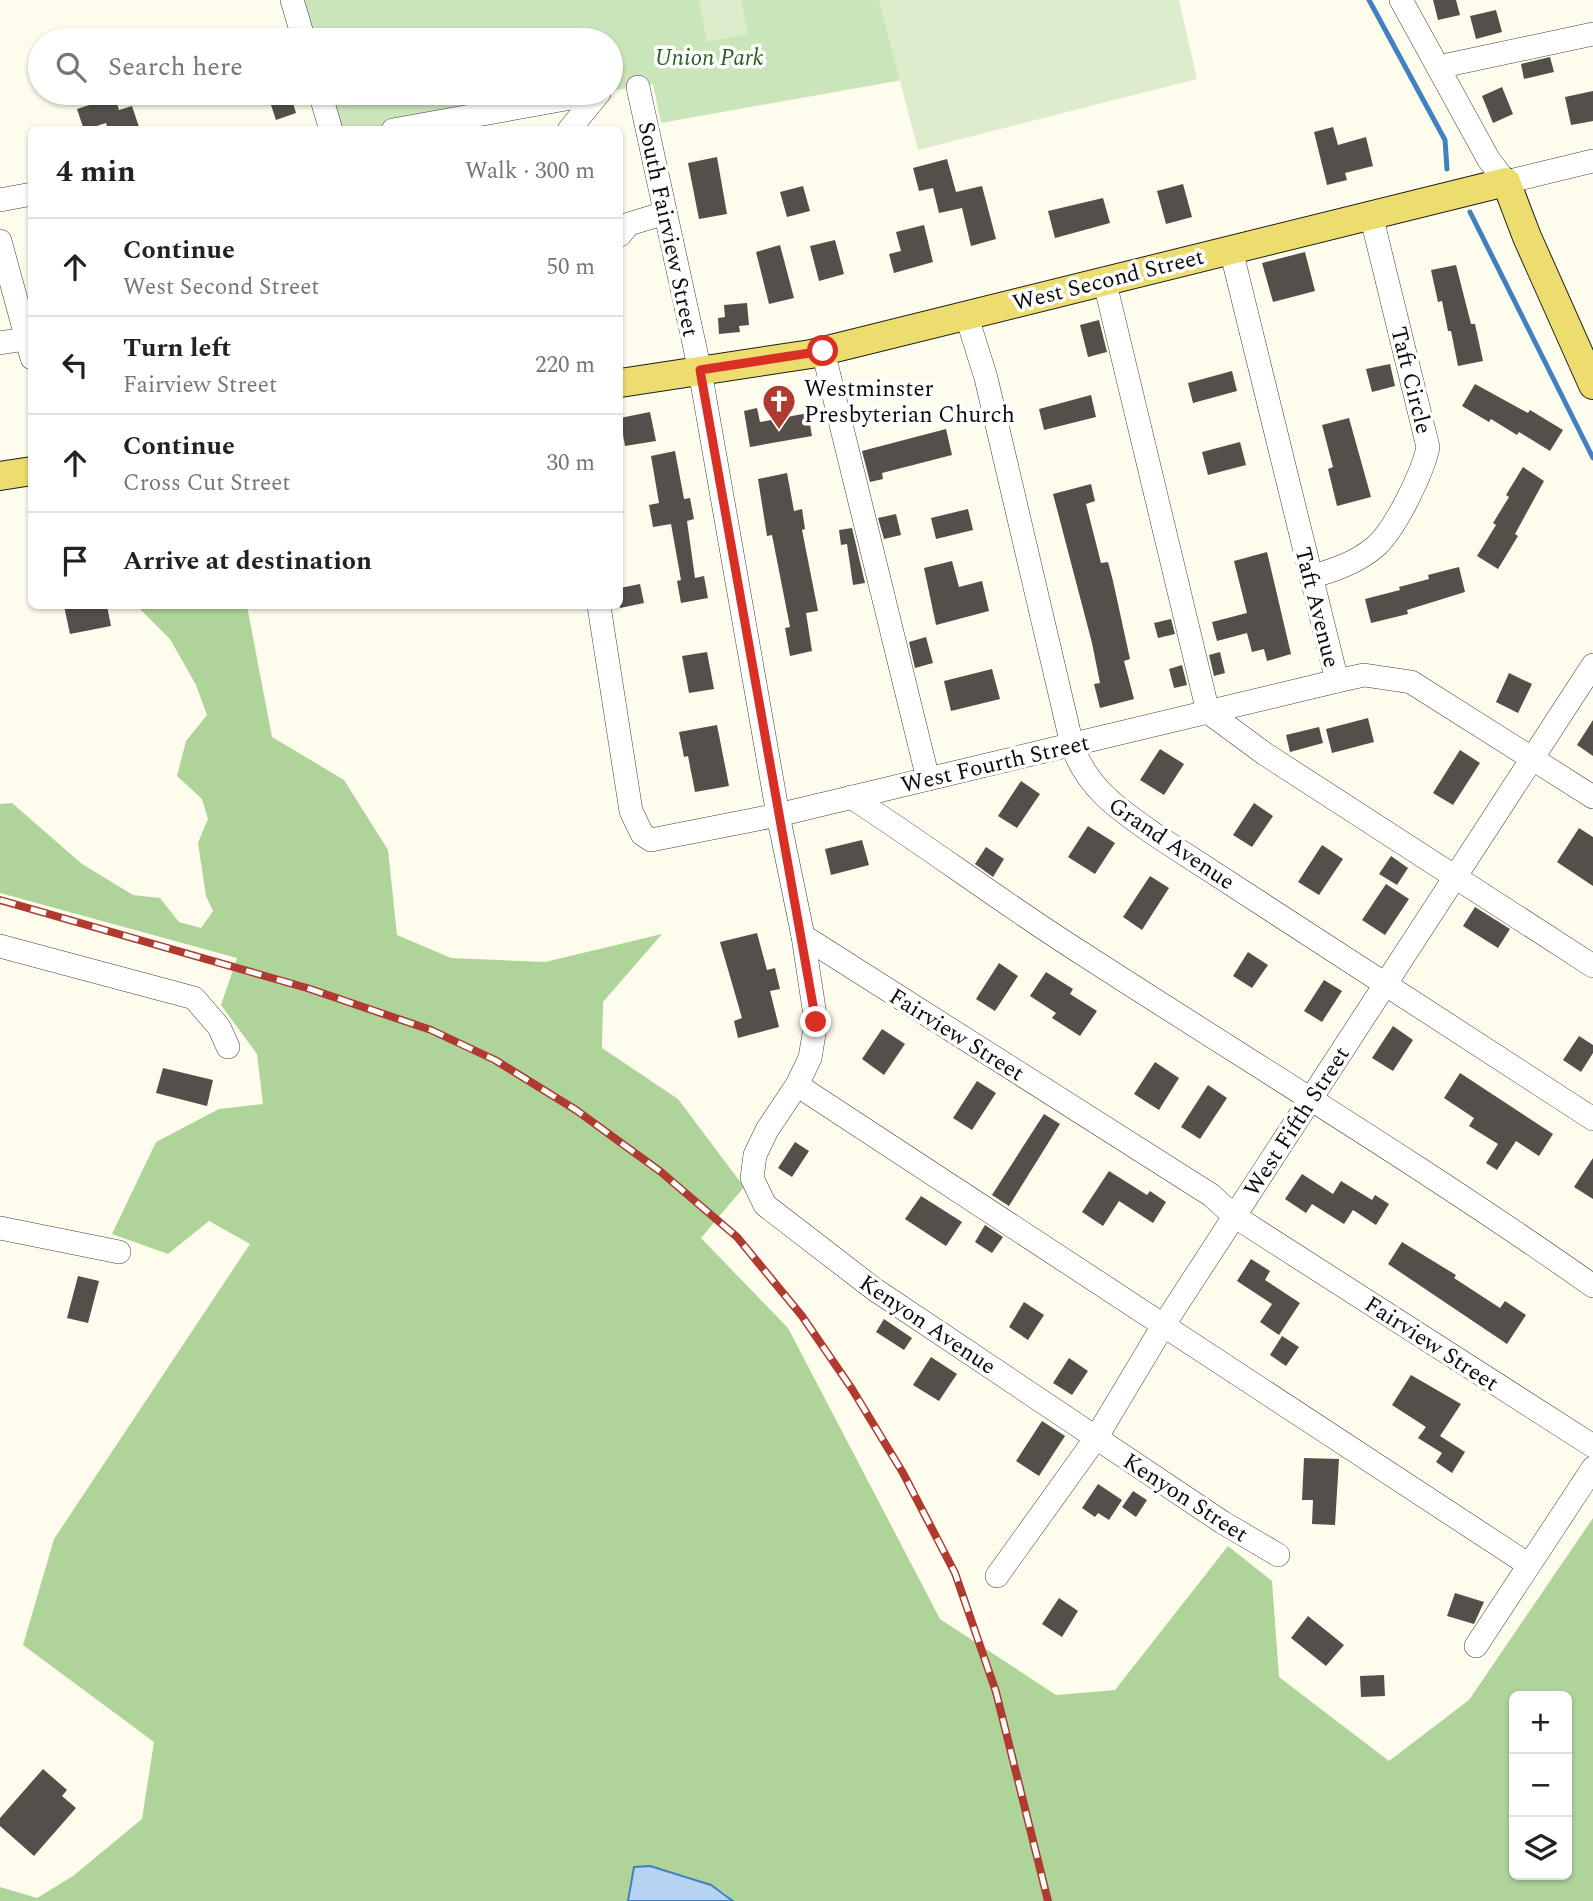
<!DOCTYPE html>
<html lang="en">
<head>
<meta charset="utf-8">
<style>
	:root { --surface:#fff; --page:#f6f6f6; --text:#222; --muted:#767676; --line:#e0e0e0 }
	body { margin:0; font-family:Spectral,serif; background:var(--page); color:var(--text) }
	.controls { position:absolute; right:21px; bottom:21px; display:grid; overflow:hidden; border-radius:10px; box-shadow:0 2px 5px #0004 }
	.controls button { width:63px; height:63px; display:grid; place-items:center; padding:0; border:0; border-bottom:2px solid var(--line); background:var(--surface); color:var(--text); font:35px sans-serif }
	.stop { position:absolute; width:21px; height:21px; margin:-16px; border:5px solid #d93025; border-radius:50%; background:#fff }
	.stop.end { background:#d93025; border-color:#fff; box-shadow:0 2px 7px #0008 }
	.list { margin:0; padding:0; list-style:none }
	h2 { display:flex; justify-content:space-between; align-items:center; height:91px; margin:0; padding:0 28px; font-size:30px }
	h2 small { font-size:23px; font-weight:400; color:var(--muted) }
	.list li { display:grid; grid-template-columns:46px 1fr auto; gap:21px; align-items:center; box-sizing:border-box; height:98px; padding:0 28px; border-top:2px solid var(--line) }
	.list b { display:block; font-size:26px; white-space:nowrap }
	.list p { margin:0; font-size:23px; white-space:nowrap; color:var(--muted) }
	.list em { font-size:23px; font-style:normal; color:var(--muted) }
	.icon { flex:none; width:38px; height:38px; fill:none; stroke:currentColor; stroke-width:2; stroke-linecap:round; stroke-linejoin:round }
	.map { position:relative; flex:none; width:1593px; height:1901px; overflow:hidden }
	.search { position:absolute; background:var(--surface); box-shadow:0 2px 5px #0004; left:28px; top:28px; width:595px; height:77px; display:flex; align-items:center; gap:18px; box-sizing:border-box; padding:0 24px; border-radius:38px; color:var(--muted); font-size:26px }
	.panel { position:absolute; background:var(--surface); box-shadow:0 2px 5px #0004; left:28px; top:126px; width:595px; height:483px; border-radius:10px }
	.map>svg:first-child { display:block }
</style>
</head>
<body>
<div class="map">
<svg width="1593" height="1901" viewBox="0 0 1593 1901">
	<rect width="100%" height="100%" fill="#fdfced"/>
	<!-- green -->
	<g fill="#cbe5ba">
		<polygon points="300,0 879,0 902,80 661,123 653,84 611,91 611,40 311,40"/>
		<polygon points="327,93 600,93 393,130 338,129"/>
	</g>
	<!-- forest -->
	<path fill="#aed49a" fill-rule="evenodd" d="M 137,606 L 247,606 L 272,737 L 344,780 L 388,850 L 397,935 L 451,958 L 545,962 L 662,934 L 603,1002 L 602,1048 L 678,1099 L 744,1187 L 701,1238 L 788,1328 L 940,1619 L 1056,1695 L 1115,1690 L 1228,1546 L 1272,1581 L 1279,1677 L 1389,1761 L 1469,1700 L 1593,1518 L 1593,1901 L 733,1901 C 721,1882 656,1866 634,1867 L 628,1901 L 0,1901 L 0,1887 L 37,1898 L 73,1876 L 142,1819 L 154,1742 L 23,1645 L 54,1539 L 250,1244 L 209,1221 L 168,1254 L 112,1234 L 156,1142 L 219,1109 L 263,1104 L 257,1054 L 221,1005 L 237,958 L 0,893 L 0,804 L 12,803 L 82,864 L 133,895 L 160,898 L 179,922 L 201,928 L 213,911 L 206,896 L 198,843 L 208,819 L 202,799 L 177,776 L 186,741 L 207,715 L 196,685 L 170,639 ZM 1514,1696 L 1567,1696 L 1567,1875 L 1514,1875 Z"/>
	<!-- pitch -->
	<g fill="#ddedcb">
		<polygon points="741,0 748,34 707,42 699,0"/>
		<polygon points="879,0 1179,0 1197,79 918,150"/>
	</g>
	<!-- water -->
	<polygon fill="#b6d4f1" stroke="#4380c1" stroke-width="2" points="650,1866 711,1885 733,1901 628,1901 634,1867"/>
	<g fill="none" stroke-linecap="round" stroke-linejoin="round">
		<!-- stream -->
		<g stroke="#4380c1" stroke-width="5">
			<polyline points="1369,0 1445,140 1447,169"/>
			<polyline points="1470,212 1593,458"/>
		</g>
	</g>
	<!-- building -->
	<g fill="#544f4a">
		<polygon points="1433,0 1456,0 1460,15 1438,20"/>
		<polygon points="1496,10 1502,32 1476,39 1470,16"/>
		<polygon points="1550,57 1554,72 1524,79 1521,64"/>
		<polygon points="1502,87 1513,114 1493,123 1482,96"/>
		<polygon points="1593,91 1593,121 1571,125 1565,97"/>
		<polygon points="267,93 290,93 296,113 276,120"/>
		<polygon points="115,97 119,110 132,106 140,130 108,130 106,123 84,130 77,109"/>
		<polygon points="1333,127 1338,145 1366,137 1373,166 1345,173 1347,180 1327,185 1314,132"/>
		<polygon points="717,157 727,214 699,219 688,163"/>
		<polygon points="947,159 956,192 982,186 996,239 971,246 962,208 939,213 933,188 919,191 913,168"/>
		<polygon points="1183,184 1192,217 1166,224 1157,191"/>
		<polygon points="803,186 810,211 787,217 780,192"/>
		<polygon points="1103,198 1110,223 1055,238 1048,211"/>
		<polygon points="924,225 933,262 894,273 889,254 901,251 896,232"/>
		<polygon points="835,240 844,274 819,281 810,246"/>
		<polygon points="780,245 794,298 769,304 756,252"/>
		<polygon points="1305,252 1315,291 1273,302 1262,263"/>
		<polygon points="1456,265 1471,324 1475,324 1483,361 1458,366 1451,331 1448,331 1442,301 1438,302 1431,270"/>
		<polygon points="747,303 749,325 739,326 740,332 719,334 718,318 725,317 724,305"/>
		<polygon points="1099,320 1107,352 1088,357 1080,325"/>
		<polygon points="1390,364 1395,386 1372,392 1366,369"/>
		<polygon points="1232,371 1237,391 1193,403 1188,383"/>
		<polygon points="1475,384 1528,413 1530,410 1563,430 1550,451 1519,432 1517,435 1491,419 1489,422 1462,406"/>
		<polygon points="1091,395 1096,417 1044,430 1039,409"/>
		<polygon points="757,408 760,422 808,413 812,436 750,447 744,411"/>
		<polygon points="650,412 656,441 625,446 620,418"/>
		<polygon points="1349,418 1371,497 1337,506 1328,469 1333,467 1322,425"/>
		<polygon points="946,429 952,455 882,473 883,479 870,482 862,451"/>
		<polygon points="1240,442 1246,465 1208,475 1202,452"/>
		<polygon points="675,451 684,499 690,498 694,519 687,521 695,578 704,576 708,598 681,603 677,581 681,580 671,524 653,527 649,505 659,503 651,456"/>
		<polygon points="1523,467 1544,481 1515,534 1518,536 1498,569 1477,556 1496,525 1493,523 1509,497 1506,495"/>
		<polygon points="787,473 794,511 802,509 805,529 802,530 818,611 806,613 812,651 790,656 785,628 790,627 772,535 767,536 758,479"/>
		<polygon points="1091,484 1095,501 1086,504 1101,563 1108,562 1113,581 1130,659 1124,661 1134,699 1100,708 1094,684 1100,683 1092,643 1053,494"/>
		<polygon points="968,509 973,530 936,539 931,518"/>
		<polygon points="896,514 901,535 884,539 878,518"/>
		<polygon points="852,528 865,583 853,585 847,544 841,545 839,530"/>
		<polygon points="1267,552 1291,654 1267,661 1264,649 1252,652 1247,633 1217,641 1212,622 1247,613 1234,561"/>
		<polygon points="952,561 959,587 982,581 989,611 936,625 924,568"/>
		<polygon points="1459,567 1465,592 1407,610 1408,614 1371,623 1365,599 1400,590 1399,587 1429,579 1428,575"/>
		<polygon points="640,584 644,603 620,608 620,588"/>
		<polygon points="64,606 107,606 111,626 70,634"/>
		<polygon points="1171,619 1175,634 1158,638 1154,623"/>
		<polygon points="926,637 933,663 915,668 909,642"/>
		<polygon points="707,652 714,689 689,693 682,656"/>
		<polygon points="1220,652 1225,673 1214,676 1209,655"/>
		<polygon points="1182,665 1187,685 1174,688 1169,669"/>
		<polygon points="992,669 1000,699 951,711 944,681"/>
		<polygon points="1509,673 1532,684 1518,713 1496,702"/>
		<polygon points="1368,718 1374,742 1332,753 1326,729"/>
		<polygon points="1593,720 1593,756 1577,745"/>
		<polygon points="717,725 729,786 695,792 688,756 684,757 679,732"/>
		<polygon points="1319,727 1323,743 1290,752 1286,735"/>
		<polygon points="1160,749 1184,764 1164,795 1140,780"/>
		<polygon points="1460,750 1480,763 1453,805 1433,793"/>
		<polygon points="1021,781 1040,794 1017,828 998,816"/>
		<polygon points="1254,803 1273,816 1252,847 1233,835"/>
		<polygon points="1088,826 1115,843 1095,874 1068,857"/>
		<polygon points="1579,828 1593,837 1593,886 1557,862"/>
		<polygon points="862,840 869,865 831,875 825,849"/>
		<polygon points="1322,845 1343,859 1319,895 1298,882"/>
		<polygon points="986,847 1004,859 993,877 975,864"/>
		<polygon points="1391,856 1408,868 1397,885 1379,874"/>
		<polygon points="1150,876 1169,888 1142,930 1123,917"/>
		<polygon points="1386,884 1409,899 1385,935 1362,920"/>
		<polygon points="1475,907 1510,929 1498,948 1463,926"/>
		<polygon points="757,933 767,970 775,968 780,989 770,991 779,1027 738,1038 734,1021 742,1018 720,942"/>
		<polygon points="1248,952 1268,965 1252,988 1233,976"/>
		<polygon points="999,963 1018,976 995,1011 976,999"/>
		<polygon points="1046,972 1073,989 1070,994 1097,1011 1080,1036 1052,1018 1056,1013 1030,996"/>
		<polygon points="1324,980 1342,991 1322,1022 1304,1011"/>
		<polygon points="1393,1026 1413,1040 1393,1071 1372,1058"/>
		<polygon points="882,1029 905,1044 884,1075 862,1059"/>
		<polygon points="1579,1036 1593,1045 1593,1053 1581,1072 1563,1060"/>
		<polygon points="1155,1062 1179,1078 1159,1110 1134,1094"/>
		<polygon points="163,1068 213,1080 207,1106 156,1093"/>
		<polygon points="1460,1073 1553,1134 1539,1156 1516,1141 1497,1170 1486,1163 1498,1144 1469,1126 1474,1118 1444,1098"/>
		<polygon points="977,1081 996,1093 972,1130 953,1118"/>
		<polygon points="1208,1085 1227,1098 1200,1139 1181,1127"/>
		<polygon points="1044,1114 1060,1124 1009,1206 992,1195"/>
		<polygon points="795,1142 809,1151 792,1177 778,1168"/>
		<polygon points="1593,1158 1593,1199 1574,1187"/>
		<polygon points="1109,1171 1147,1195 1150,1191 1166,1202 1153,1223 1119,1201 1103,1226 1082,1212"/>
		<polygon points="1302,1174 1333,1194 1341,1181 1372,1200 1375,1195 1389,1204 1376,1225 1353,1210 1344,1224 1312,1204 1306,1213 1285,1199"/>
		<polygon points="921,1196 962,1222 946,1246 905,1219"/>
		<polygon points="985,1225 1003,1237 992,1253 975,1242"/>
		<polygon points="1402,1242 1456,1275 1454,1278 1500,1308 1505,1301 1526,1315 1507,1344 1388,1264"/>
		<polygon points="1251,1259 1270,1271 1265,1280 1300,1303 1279,1335 1260,1322 1272,1304 1237,1281"/>
		<polygon points="78,1276 99,1281 88,1323 67,1318"/>
		<polygon points="1024,1302 1044,1315 1028,1340 1009,1327"/>
		<polygon points="884,1319 912,1338 904,1350 876,1332"/>
		<polygon points="1282,1336 1299,1347 1286,1366 1270,1355"/>
		<polygon points="931,1357 957,1374 939,1401 913,1385"/>
		<polygon points="1069,1358 1088,1371 1072,1395 1053,1383"/>
		<polygon points="1411,1375 1461,1404 1440,1436 1465,1452 1452,1473 1436,1462 1442,1453 1418,1438 1426,1427 1392,1405"/>
		<polygon points="1042,1421 1065,1436 1039,1476 1016,1461"/>
		<polygon points="1304,1458 1339,1459 1335,1525 1312,1524 1313,1500 1302,1500"/>
		<polygon points="1098,1484 1122,1500 1109,1520 1098,1513 1095,1517 1082,1508"/>
		<polygon points="1133,1491 1147,1500 1136,1517 1122,1507"/>
		<polygon points="1455,1593 1484,1602 1474,1624 1447,1616"/>
		<polygon points="1059,1598 1078,1611 1062,1637 1042,1624"/>
		<polygon points="1308,1616 1344,1645 1326,1666 1291,1638"/>
		<polygon points="1384,1675 1385,1696 1361,1697 1360,1676"/>
		<polygon points="43,1769 67,1790 62,1796 76,1808 34,1856 0,1826 0,1818"/>
	</g>
	<g fill="none" stroke-linecap="round" stroke-linejoin="round">
		<defs>
			<g id="minor">
				<polyline points="292,0 304,40"/>
				<polyline points="1401,0 1489,160 1506,182 1593,161"/>
				<polyline points="1438,67 1593,34"/>
				<polyline points="638,87 700,371 778,815 803,936 1211,1195 1234,1216 1593,1446"/>
				<polyline points="320,93 331,130"/>
				<polyline points="393,130 599,93"/>
				<polyline points="569,130 599,93"/>
				<polyline points="0,200 32,194"/>
				<polyline points="620,235 629,224 665,213"/>
				<polyline points="0,241 32,358"/>
				<polyline points="1231,250 1337,681 1364,675 1411,682 1593,797"/>
				<polyline points="1104,279 1208,712 1265,754 1593,966"/>
				<path d="M 966,314 L 986,378 L 1072,745 C 1087,789 1121,811 1157,836 L 1593,1119"/>
				<polyline points="0,343 32,338"/>
				<polyline points="823,351 928,779"/>
				<path d="M 1311,577 C 1334,570 1356,563 1375,547 C 1395,530 1423,472 1428,447 L 1371,215"/>
				<polyline points="599,606 631,811 642,834 651,840 778,815 1337,681"/>
				<path d="M 851,797 C 930,848 1004,904 1083,954 C 1253,1064 1427,1169 1593,1286"/>
				<polyline points="803,936 816,1022 810,1058 797,1085 767,1130 755,1155 752,1178 765,1205 874,1289 1222,1522 1278,1555"/>
				<polyline points="0,946 194,998 219,1027 228,1047"/>
				<polyline points="797,1085 1529,1565"/>
				<polyline points="0,1228 119,1252"/>
				<polyline points="997,1576 1096,1438 1163,1326 1593,665"/>
				<polyline points="1476,1646 1593,1468"/>
			</g>
			<g id="major">
				<polyline points="620,383 811,354 1506,182 1527,237 1593,385"/>
				<polyline points="0,476 32,471"/>
			</g>
		</defs>
		<!-- minor casing -->
		<use href="#minor" stroke="#3f3f3f" stroke-width="24"/>
		<!-- major casing -->
		<use href="#major" stroke="#1d1d1d" stroke-width="30"/>
		<!-- minor -->
		<use href="#minor" stroke="#fff" stroke-width="23"/>
		<!-- major -->
		<use href="#major" stroke="#eddd6e" stroke-width="28"/>
		<defs>
			<polyline id="rail" points="0,900 307,988 431,1030 495,1060 576,1110 661,1172 737,1237 802,1316 852,1389 903,1473 955,1573 996,1692 1048,1901"/>
		</defs>
		<!-- rail casing -->
		<use href="#rail" stroke="#b03a30" stroke-width="8"/>
		<!-- rail -->
		<use href="#rail" stroke="#fff" stroke-width="5" stroke-dasharray="16" stroke-linecap="butt"/>
	</g>
	<g fill="none" stroke-linecap="round" stroke-linejoin="round">
		<!-- route -->
		<polyline stroke="#d93025" stroke-width="9" points="816,1022 700,370 823,351"/>
	</g>
	<!-- icons -->
	<defs>
		<symbol id="church-pin" viewBox="-11 -11 22 30"><path d="M0 17L-7.5 6A9.5 9.5 0 1 1 7.5 6Z" fill="#b03a30" stroke="#fff"/><path d="M-1.2-6h2.4v3.5h3.3v2.4h-3.3V6h-2.4V-.1h-3.3v-2.4h3.3Z" fill="#fff"/></symbol>
	</defs>
	<g fill-rule="evenodd">
		<use href="#church-pin" x="760" y="382" width="38" height="52"/>
	</g>
	<g text-anchor="middle" stroke-width="7" stroke-linejoin="round" paint-order="stroke">
		<!-- park labels -->
		<g font-size="23" font-style="italic" fill="#285e22" stroke="#fff">
			<text x="709" y="65">Union Park</text>
		</g>
		<!-- street labels -->
		<g font-size="23" fill="#0c0c0c" stroke="#fff">
			<text transform="translate(669 229) rotate(78)" y="8">South Fairview Street</text>
			<text transform="translate(1108 279) rotate(-14)" y="8">West Second Street</text>
			<text transform="translate(1412 380) rotate(76)" y="8">Taft Circle</text>
			<text transform="translate(1318 607) rotate(76)" y="8">Taft Avenue</text>
			<text transform="translate(995 763) rotate(-13)" y="8">West Fourth Street</text>
			<text transform="translate(1172 843) rotate(34)" y="8">Grand Avenue</text>
			<text transform="translate(957 1034) rotate(32)" y="8">Fairview Street</text>
			<text transform="translate(1296 1121) rotate(-57)" y="8">West Fifth Street</text>
			<text transform="translate(928 1324) rotate(34)" y="8">Kenyon Avenue</text>
			<text transform="translate(1432 1343) rotate(33)" y="8">Fairview Street</text>
			<text transform="translate(1186 1497) rotate(33)" y="8">Kenyon Street</text>
		</g>
		<!-- poi labels -->
		<g font-size="23" fill="#0c0c0c" stroke="#fff" text-anchor="start">
			<text x="804" y="396">Westminster<tspan x="804" dy="26">Presbyterian Church</tspan></text>
		</g>
	</g>
</svg>
<div class="controls">
<button>+</button>
<button>−</button>
<button><svg class="icon" aria-label="layers" viewBox="0 0 24 24"><path d="M12 4l9 5-9 5-9-5zM3 14l9 5 9-5"/></svg></button>
</div>
<div class="stop" style="left:823px;top:351px"></div>
<div class="stop end" style="left:816px;top:1022px"></div>
<div class="search"><svg class="icon" aria-label="search" viewBox="0 0 24 24"><circle cx="10" cy="10" r="6"/><path d="M15 15l6 6"/></svg>Search here</div>
<section class="panel">
<h2>4 min<small>Walk · 300 m</small></h2>
<ul class="list">
<li><svg class="icon" aria-label="ahead" viewBox="0 0 24 24"><path d="M12 20V5M6 11l6-6 6 6"/></svg><div><b>Continue</b><p>West Second Street</p></div><em>50 m</em></li>
<li><svg class="icon" aria-label="left" viewBox="0 0 24 24"><path d="M17 20v-9H6M10 6l-5 5 5 5"/></svg><div><b>Turn left</b><p>Fairview Street</p></div><em>220 m</em></li>
<li><svg class="icon" aria-label="ahead" viewBox="0 0 24 24"><path d="M12 20V5M6 11l6-6 6 6"/></svg><div><b>Continue</b><p>Cross Cut Street</p></div><em>30 m</em></li>
<li><svg class="icon" aria-label="arrive" viewBox="0 0 24 24"><path d="M6 21V4h12l-3 4 3 4H6"/></svg><div><b>Arrive at destination</b></div></li>
</ul>
</section>
</div>
</body>
</html>
